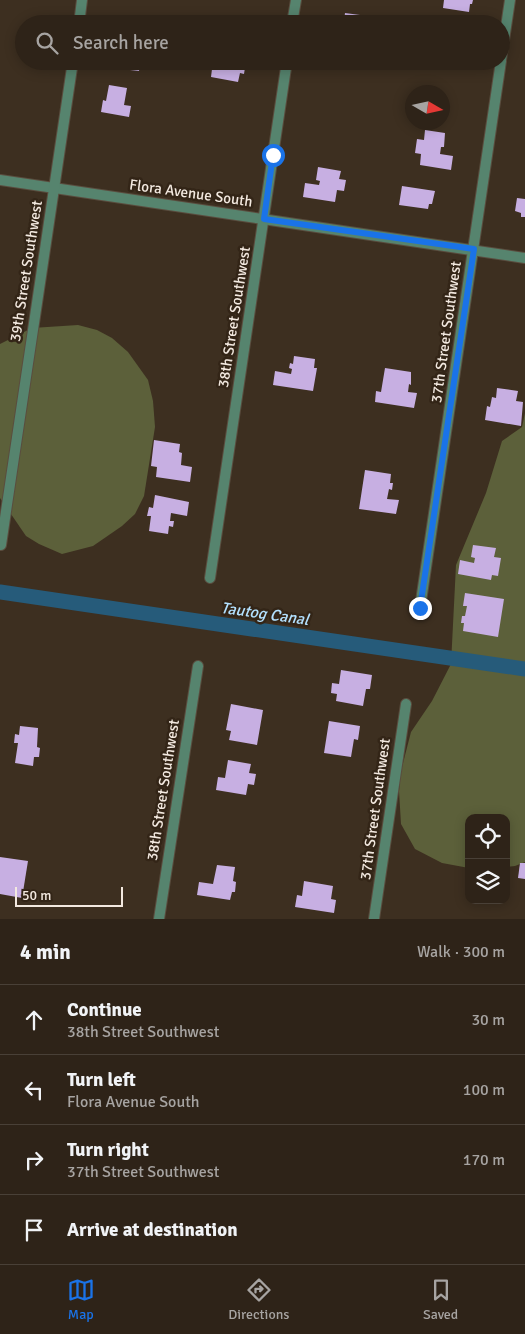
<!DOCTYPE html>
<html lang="en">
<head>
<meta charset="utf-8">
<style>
	:root { --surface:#2e2318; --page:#3a2f25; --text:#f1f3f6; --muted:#a7a4a2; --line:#494037; --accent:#1a73e8 }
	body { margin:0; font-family:Signika,sans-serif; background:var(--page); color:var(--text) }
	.controls { position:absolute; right:15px; bottom:15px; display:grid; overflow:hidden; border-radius:10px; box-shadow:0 2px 12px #0003 }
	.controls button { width:45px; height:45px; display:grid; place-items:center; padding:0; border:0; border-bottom:1px solid var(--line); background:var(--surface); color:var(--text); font:25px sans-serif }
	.compass { position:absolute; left:405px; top:85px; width:45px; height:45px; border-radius:50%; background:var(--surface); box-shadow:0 2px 12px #0003; rotate:99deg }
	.scale { position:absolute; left:15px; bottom:12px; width:108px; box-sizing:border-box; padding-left:5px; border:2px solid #f3e9e0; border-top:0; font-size:14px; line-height:18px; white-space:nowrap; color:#f3e9e0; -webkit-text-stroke:4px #332517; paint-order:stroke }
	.stop { position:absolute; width:15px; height:15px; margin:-11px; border:4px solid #1a73e8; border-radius:50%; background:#fff }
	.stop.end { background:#1a73e8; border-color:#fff; box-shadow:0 1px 5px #0008 }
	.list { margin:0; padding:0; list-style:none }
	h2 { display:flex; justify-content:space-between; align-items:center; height:65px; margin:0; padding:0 20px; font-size:21px }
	h2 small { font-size:16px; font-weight:400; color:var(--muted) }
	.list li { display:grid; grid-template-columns:32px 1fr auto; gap:15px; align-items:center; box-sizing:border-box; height:70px; padding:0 20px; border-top:1px solid var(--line) }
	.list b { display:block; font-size:19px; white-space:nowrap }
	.list p { margin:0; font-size:16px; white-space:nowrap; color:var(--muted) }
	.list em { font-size:16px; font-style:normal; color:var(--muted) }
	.icon { flex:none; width:28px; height:28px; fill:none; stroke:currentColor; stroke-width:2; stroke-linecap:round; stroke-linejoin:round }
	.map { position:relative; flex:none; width:525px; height:919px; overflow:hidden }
	.search { position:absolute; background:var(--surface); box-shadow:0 2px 12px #0003; left:15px; right:15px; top:15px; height:55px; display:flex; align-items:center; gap:12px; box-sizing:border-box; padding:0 18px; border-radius:28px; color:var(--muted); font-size:19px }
	.sheet { height:345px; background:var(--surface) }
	nav { display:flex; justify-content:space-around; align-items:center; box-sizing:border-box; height:70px; border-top:1px solid var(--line); background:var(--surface); font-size:14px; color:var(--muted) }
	nav a { display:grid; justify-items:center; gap:2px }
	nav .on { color:var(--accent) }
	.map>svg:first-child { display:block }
</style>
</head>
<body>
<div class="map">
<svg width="525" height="919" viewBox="0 0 525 919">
	<rect width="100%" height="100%" fill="#3d2f20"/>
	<!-- green -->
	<g fill="#5c603a">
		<polygon points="78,325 97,330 112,338 128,352 148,380 153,401 155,427 144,496 135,514 122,526 93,546 62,554 39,544 26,536 0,498 0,344 32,328"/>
		<polygon points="525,413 525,862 515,866 506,867 506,818 469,818 469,868 442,863 415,849 401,824 399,791 401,771 411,732 432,701 451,664 456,565 486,493 502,441 522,427"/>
	</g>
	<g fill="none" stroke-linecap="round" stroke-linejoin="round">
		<!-- canal -->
		<polyline stroke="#265b7a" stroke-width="15" points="0,592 525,669"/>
	</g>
	<!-- building -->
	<g fill="#c7afe2">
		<polygon points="444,0 473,0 472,4 470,4 469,12 443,8"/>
		<polygon points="345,13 360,15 359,24 340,24 340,21 344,21"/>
		<polygon points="123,61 140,61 139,71 121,69"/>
		<polygon points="213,61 246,61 244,74 240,73 238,82 211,77"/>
		<polygon points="109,85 127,88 124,105 131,106 129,117 101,112 103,100 106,101"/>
		<polygon points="425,130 445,133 444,147 441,147 440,154 453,156 451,170 420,165 421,154 415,153 417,139 424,140"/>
		<polygon points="318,167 341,171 339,179 346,180 344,191 337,190 335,202 303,197 305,183 319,185 320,181 316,180"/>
		<polygon points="402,186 435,191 432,204 429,204 428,209 399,205"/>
		<polygon points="517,198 525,199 525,217 521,217 521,213 515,211"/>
		<polygon points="294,356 315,359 314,368 317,368 313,391 273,385 275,371 291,374 292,369 289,368 290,363 293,364"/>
		<polygon points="385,368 411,372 411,385 409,384 408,392 417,393 414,408 375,402 376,391 381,392"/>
		<polygon points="497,388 518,391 516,401 523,402 521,426 485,420 487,406 490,407 492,397 496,398"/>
		<polygon points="154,440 180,444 179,452 182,453 181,465 192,467 190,482 156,477 157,467 151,466"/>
		<polygon points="365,470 391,474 390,483 393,483 392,490 389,489 387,499 399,500 396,514 359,509"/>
		<polygon points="155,495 189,502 187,516 171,513 170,521 174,521 173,527 169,526 168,534 149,531 151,516 147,516 149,507 153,508"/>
		<polygon points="473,545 496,548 494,557 501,558 498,576 492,575 491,580 458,574 460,560 474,563 475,558 471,557"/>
		<polygon points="465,593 504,599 498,637 463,631 464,623 461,623 462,616 465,616 467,606 463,606"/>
		<polygon points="341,670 372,675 370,689 366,689 363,706 336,701 337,694 331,693 332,683 339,684"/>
		<polygon points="231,704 263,710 257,745 229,740 231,731 226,730"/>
		<polygon points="329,721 360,726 358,740 354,739 351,757 324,753"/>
		<polygon points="20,726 38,728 37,747 40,748 39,757 34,757 33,766 15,763 18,743 14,743 15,734 19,735"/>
		<polygon points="228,760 251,764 249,773 256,774 254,785 248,784 246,795 216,790 218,777 225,778"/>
		<polygon points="0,857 28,861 22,898 0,894"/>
		<polygon points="520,863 525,863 525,879 518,878"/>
		<polygon points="217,865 235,867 233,881 236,882 235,892 232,892 230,900 197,895 199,882 213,884"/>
		<polygon points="304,881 333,886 331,899 336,900 334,913 295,907 297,895 302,896"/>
	</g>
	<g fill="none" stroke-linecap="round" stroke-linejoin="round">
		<defs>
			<g id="minor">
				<polyline points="79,24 82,0"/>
				<polyline points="292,24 296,0"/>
				<polyline points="501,60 510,0"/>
				<polyline points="0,180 525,258"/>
				<polyline points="1,545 73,61"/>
				<polyline points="210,578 287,61"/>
				<polyline points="420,608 501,61"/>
				<polyline points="159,919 198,666"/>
				<polyline points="374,919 406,704"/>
			</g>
		</defs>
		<!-- minor casing -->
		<use href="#minor" stroke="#5a4d3f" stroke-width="12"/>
		<!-- minor -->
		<use href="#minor" stroke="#56846e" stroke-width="10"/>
	</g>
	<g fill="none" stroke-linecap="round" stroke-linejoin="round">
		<!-- route -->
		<polyline stroke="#1a73e8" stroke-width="6" points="273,155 264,219 474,249 420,608"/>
	</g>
	<g text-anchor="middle" stroke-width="5" stroke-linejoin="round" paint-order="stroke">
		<!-- street labels -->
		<g font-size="15" fill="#f3e9e0" stroke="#332517">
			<text transform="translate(191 193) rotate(8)" y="5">Flora Avenue South</text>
			<text transform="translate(26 271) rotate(-81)" y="5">39th Street Southwest</text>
			<text transform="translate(234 317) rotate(-81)" y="5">38th Street Southwest</text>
			<text transform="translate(446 332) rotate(-82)" y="5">37th Street Southwest</text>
			<text transform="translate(163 790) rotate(-81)" y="5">38th Street Southwest</text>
			<text transform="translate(375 809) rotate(-82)" y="5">37th Street Southwest</text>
		</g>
		<!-- water labels -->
		<g font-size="16" font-style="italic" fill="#b3e1ff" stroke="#332517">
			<text transform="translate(265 613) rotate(8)" y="6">Tautog Canal</text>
		</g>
	</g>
</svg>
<div class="controls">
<button><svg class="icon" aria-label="locate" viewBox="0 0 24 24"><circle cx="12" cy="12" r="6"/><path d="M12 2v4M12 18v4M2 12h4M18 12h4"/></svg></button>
<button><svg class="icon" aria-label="layers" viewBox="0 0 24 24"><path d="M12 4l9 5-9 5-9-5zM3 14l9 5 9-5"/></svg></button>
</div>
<svg class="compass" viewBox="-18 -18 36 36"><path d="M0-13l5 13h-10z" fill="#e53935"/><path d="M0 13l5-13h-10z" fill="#a7a4a2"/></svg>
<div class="scale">50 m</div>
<div class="stop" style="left:273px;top:155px"></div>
<div class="stop end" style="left:420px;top:608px"></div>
<div class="search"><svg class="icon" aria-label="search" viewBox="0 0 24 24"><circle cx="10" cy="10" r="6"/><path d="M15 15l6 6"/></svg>Search here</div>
</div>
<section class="sheet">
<h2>4 min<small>Walk · 300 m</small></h2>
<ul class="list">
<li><svg class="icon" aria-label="ahead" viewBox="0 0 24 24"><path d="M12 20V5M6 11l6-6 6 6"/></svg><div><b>Continue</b><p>38th Street Southwest</p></div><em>30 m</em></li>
<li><svg class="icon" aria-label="left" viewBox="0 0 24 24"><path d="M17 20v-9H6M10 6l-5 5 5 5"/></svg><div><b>Turn left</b><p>Flora Avenue South</p></div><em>100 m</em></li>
<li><svg class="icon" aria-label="right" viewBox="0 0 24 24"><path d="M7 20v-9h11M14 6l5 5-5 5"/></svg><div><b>Turn right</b><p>37th Street Southwest</p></div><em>170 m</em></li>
<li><svg class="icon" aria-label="arrive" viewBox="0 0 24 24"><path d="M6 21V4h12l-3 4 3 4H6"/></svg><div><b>Arrive at destination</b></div></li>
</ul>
</section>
<nav>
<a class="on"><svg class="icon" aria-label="map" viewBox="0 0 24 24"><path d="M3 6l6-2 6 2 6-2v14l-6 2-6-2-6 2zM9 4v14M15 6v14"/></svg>Map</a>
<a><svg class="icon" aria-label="directions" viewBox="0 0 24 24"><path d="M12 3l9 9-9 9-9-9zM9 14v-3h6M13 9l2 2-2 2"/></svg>Directions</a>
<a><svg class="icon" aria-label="saved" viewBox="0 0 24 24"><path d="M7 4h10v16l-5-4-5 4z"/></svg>Saved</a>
</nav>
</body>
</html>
